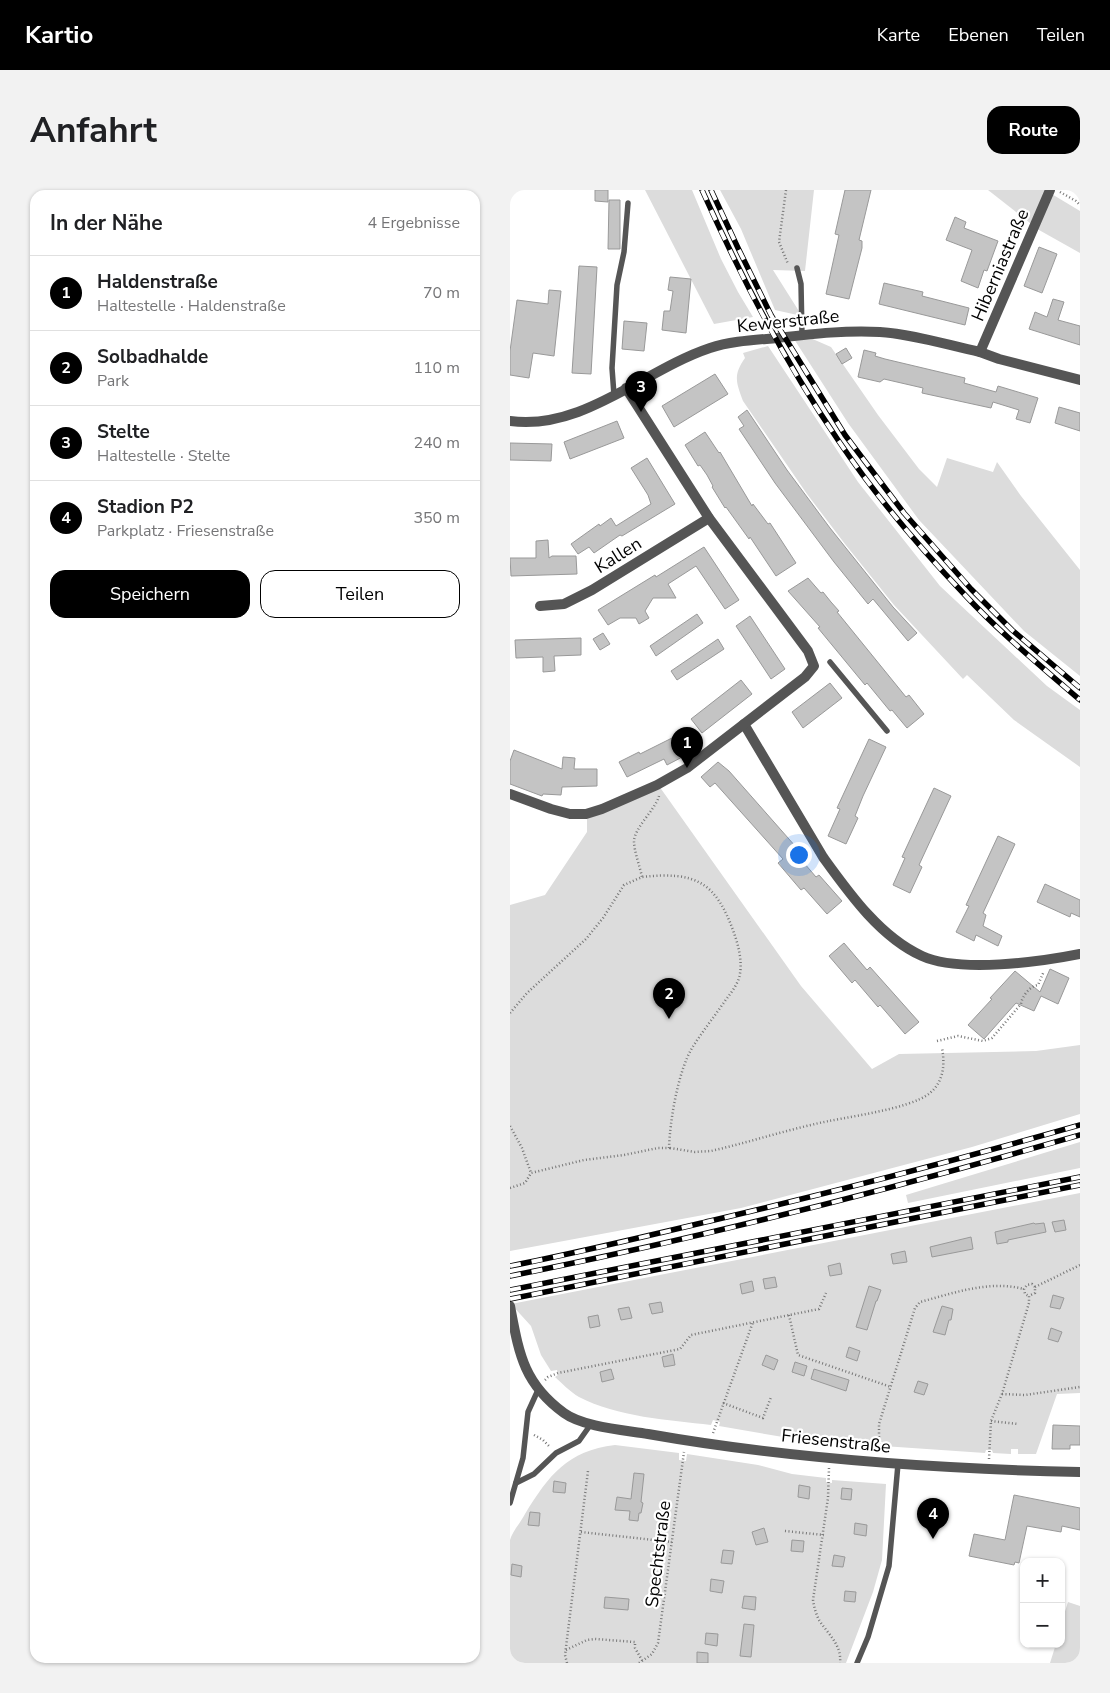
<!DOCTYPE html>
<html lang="de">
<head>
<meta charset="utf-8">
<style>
	:root { --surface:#fff; --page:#f2f2f2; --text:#202124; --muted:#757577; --line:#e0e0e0; --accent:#000 }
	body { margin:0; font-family:"Nunito Sans",sans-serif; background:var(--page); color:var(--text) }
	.controls { position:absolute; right:15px; bottom:15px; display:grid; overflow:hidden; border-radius:10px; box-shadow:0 1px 4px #0004 }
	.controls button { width:45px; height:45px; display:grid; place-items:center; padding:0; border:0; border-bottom:1px solid var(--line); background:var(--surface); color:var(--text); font:25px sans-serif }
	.you { position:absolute; left:288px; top:664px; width:18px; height:18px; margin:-12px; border:4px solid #fff; border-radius:50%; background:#1a73e8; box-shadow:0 0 0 8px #1a73e833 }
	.badge { display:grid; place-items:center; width:32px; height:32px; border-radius:50%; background:var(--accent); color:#fff; font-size:16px; font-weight:700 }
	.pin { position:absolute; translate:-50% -41px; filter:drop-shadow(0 1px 2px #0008) }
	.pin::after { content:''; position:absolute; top:26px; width:18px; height:15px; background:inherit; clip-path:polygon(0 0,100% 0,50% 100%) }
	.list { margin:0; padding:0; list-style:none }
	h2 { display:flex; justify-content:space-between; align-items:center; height:65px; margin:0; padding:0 20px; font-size:21px }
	h2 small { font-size:16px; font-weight:400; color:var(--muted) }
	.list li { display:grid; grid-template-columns:32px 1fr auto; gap:15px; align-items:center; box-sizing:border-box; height:75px; padding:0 20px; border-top:1px solid var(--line) }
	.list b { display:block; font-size:19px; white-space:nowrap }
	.list p { margin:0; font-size:16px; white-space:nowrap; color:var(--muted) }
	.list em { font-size:16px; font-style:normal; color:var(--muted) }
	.actions { display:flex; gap:10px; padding:15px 20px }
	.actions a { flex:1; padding:11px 0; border:1px solid var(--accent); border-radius:15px; text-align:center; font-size:18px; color:var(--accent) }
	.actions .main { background:var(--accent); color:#fff }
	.map { position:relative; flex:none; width:570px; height:1473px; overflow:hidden; border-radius:15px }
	header { display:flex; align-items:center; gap:30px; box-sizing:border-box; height:70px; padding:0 25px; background:var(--accent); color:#fff }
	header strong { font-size:24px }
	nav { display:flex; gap:28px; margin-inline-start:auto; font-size:18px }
	.intro { display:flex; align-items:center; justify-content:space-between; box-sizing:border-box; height:120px; padding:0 30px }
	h1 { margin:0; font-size:35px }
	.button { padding:12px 22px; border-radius:15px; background:var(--accent); color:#fff; font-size:18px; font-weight:700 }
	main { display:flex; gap:30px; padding:0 30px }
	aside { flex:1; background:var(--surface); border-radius:15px; box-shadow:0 1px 4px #0004 }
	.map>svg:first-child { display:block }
</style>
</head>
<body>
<header>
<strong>Kartio</strong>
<nav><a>Karte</a><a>Ebenen</a><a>Teilen</a></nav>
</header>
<div class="intro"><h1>Anfahrt</h1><a class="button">Route</a></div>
<main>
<aside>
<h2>In der Nähe<small>4 Ergebnisse</small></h2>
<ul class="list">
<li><span class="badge">1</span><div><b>Haldenstraße</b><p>Haltestelle · Haldenstraße</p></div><em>70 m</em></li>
<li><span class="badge">2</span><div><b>Solbadhalde</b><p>Park</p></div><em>110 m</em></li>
<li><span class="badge">3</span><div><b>Stelte</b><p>Haltestelle · Stelte</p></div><em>240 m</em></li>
<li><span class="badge">4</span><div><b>Stadion P2</b><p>Parkplatz · Friesenstraße</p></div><em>350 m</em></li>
</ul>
<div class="actions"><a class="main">Speichern</a><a>Teilen</a></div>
</aside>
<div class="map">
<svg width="570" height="1473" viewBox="0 0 570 1473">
	<rect width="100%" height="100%" fill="#fff"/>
	<!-- green -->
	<g fill="#dcdcdc">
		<polygon points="135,0 182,0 211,69 228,102 243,127 204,134"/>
		<polygon points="210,0 304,0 295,81 263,80 292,126 265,120 231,39"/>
		<polygon points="478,0 535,0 570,21 570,63 529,40"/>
		<polygon points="298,147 321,157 368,225 409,279 427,297 437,268 483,282 487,272 511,306 570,380 570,486 514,441 409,330 338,233 284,149"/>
		<path d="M 258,156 L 348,292 L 430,396 L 537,496 L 570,520 L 570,577 L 504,530 L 457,485 L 453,489 L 384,415 L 335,354 L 297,304 L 233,211 C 226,192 223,185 235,168 L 233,163 Z"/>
		<polygon points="149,596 291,796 362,879 389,864 526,861 570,855 570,924 462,957 231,1018 0,1061 0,715 35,705 77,642 77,624"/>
		<polygon points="570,952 570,978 398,1013 396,1005"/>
		<path d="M 570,1003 L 570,1203 L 547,1204 L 526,1264 L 508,1264 L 508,1259 L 501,1259 L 501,1264 L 483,1263 L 482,1260 L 476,1260 L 475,1263 L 373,1256 L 372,1252 L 365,1251 L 365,1255 L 273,1247 L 209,1236 L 210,1232 L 203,1230 L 201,1235 C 159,1230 107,1227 69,1207 C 60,1202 52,1193 45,1187 L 48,1185 L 47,1180 L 41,1181 L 31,1165 L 21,1136 L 1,1114 Z"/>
		<path d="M 105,1255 L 169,1263 L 169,1270 L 176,1271 L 177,1264 L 248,1275 L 282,1284 L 316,1288 L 316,1292 L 322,1293 L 322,1290 L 376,1294 L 372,1370 L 363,1402 L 336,1473 L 0,1473 C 0,1444 0,1414 0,1385 C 0,1374 0,1360 0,1350 C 2,1342 11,1332 15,1324 C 39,1285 57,1261 105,1255 Z"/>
		<polygon points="558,1412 570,1416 570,1473 540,1473 546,1454 551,1454 551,1434"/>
	</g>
	<!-- building -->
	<g fill="#c4c4c4" stroke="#999">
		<polygon points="85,0 98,0 98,12 85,11"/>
		<polygon points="335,0 361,0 349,50 352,51 352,58 339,109 316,104 329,45 325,44"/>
		<polygon points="99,10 110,10 110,59 98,59"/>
		<polygon points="445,27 456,32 454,38 488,51 477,81 474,80 468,98 451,91 462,60 436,50"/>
		<polygon points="529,57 547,64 532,103 514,96"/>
		<polygon points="69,76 87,77 81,184 62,183"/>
		<polygon points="160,87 181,89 176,143 152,140 154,121 160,121 163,101 158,100"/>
		<polygon points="374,93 413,102 412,106 459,118 455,135 369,114"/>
		<polygon points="39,100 51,101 44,166 23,163 19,188 0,185 0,161 7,110 38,114"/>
		<polygon points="543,109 554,112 548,130 570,136 570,155 519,139 525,122 537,127"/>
		<polygon points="114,131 137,133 134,161 112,159"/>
		<polygon points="336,158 342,168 332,174 326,164"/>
		<polygon points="354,160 366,163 365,166 375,169 455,188 454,193 486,202 488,196 528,208 520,233 506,229 509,220 483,212 481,218 412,203 413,198 374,189 370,192 348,187"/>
		<polygon points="205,184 218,204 164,237 152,216"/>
		<polygon points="549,217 570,223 570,241 545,233"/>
		<polygon points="237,220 277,280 320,338 383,417 407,443 398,451 363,409 358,414 324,372 265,293 229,239 234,236 228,227"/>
		<polygon points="107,231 114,248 60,269 54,252"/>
		<polygon points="195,242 209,263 210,262 242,316 243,314 258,334 260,333 286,373 266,386 240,347 239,349 216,317 215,318 202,297 203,296 197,285 190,275 188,276 175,255"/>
		<polygon points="0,253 42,254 41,271 0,270"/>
		<polygon points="137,268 165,314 112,346 110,345 84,363 79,357 68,364 61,354 89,334 90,336 101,328 106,336 141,314 138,305 121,278"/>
		<polygon points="38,350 39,368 42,366 66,366 67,384 1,386 0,368 26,368 26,351"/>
		<polygon points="194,357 229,410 215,419 186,376 158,394 166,408 143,408 135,421 139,428 129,434 126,428 110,428 98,435 88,420 145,385 146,387"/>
		<polygon points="298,388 311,403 313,402 321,412 329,421 327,422 396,507 399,505 414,524 397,538 382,520 380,521 357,493 355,495 308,438 310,437 278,401"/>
		<polygon points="187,424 193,433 146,466 140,456"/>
		<polygon points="240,426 275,479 261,489 226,436"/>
		<polygon points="93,443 100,454 90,460 83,449"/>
		<polygon points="71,448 71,465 44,466 45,481 33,482 33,467 6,468 5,450"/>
		<polygon points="208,449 214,459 167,490 161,481"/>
		<polygon points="231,490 242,504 192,543 181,529"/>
		<polygon points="320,493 332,508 293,538 282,522"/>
		<polygon points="168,545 178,564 157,575 154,569 117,587 109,572 129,562 130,564"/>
		<polygon points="359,549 376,557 353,606 345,626 348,628 336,654 318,646 330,619 327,618"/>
		<polygon points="4,560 52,579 53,567 65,568 64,579 87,579 87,596 52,597 51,605 33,604 32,606 0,594 0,571"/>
		<polygon points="208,572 219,581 286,657 283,660 306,687 309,685 332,711 317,724 294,698 291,700 268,673 273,669 205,593 200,597 191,587"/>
		<polygon points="424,598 441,606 409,675 412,677 400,703 383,695 395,668 392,667"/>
		<polygon points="488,646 505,654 473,723 476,725 473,736 492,746 488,756 466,745 464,751 446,742 459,716 456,715"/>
		<polygon points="535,694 570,710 570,727 561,723 560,727 527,712"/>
		<polygon points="334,753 357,780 360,777 409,832 395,844 370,815 368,817 345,790 342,793 319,766"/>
		<polygon points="540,779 559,788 548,814 531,806 524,821 506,813 474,849 458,835 482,809 480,808 505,781 530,802"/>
		<polygon points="554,1030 556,1040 545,1042 542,1032"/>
		<polygon points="524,1033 525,1034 534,1033 536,1042 498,1050 498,1052 487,1054 485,1042"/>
		<polygon points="461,1047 463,1059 422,1067 420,1057"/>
		<polygon points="395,1061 397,1072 383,1074 381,1064"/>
		<polygon points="330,1073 332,1084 320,1086 318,1076"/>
		<polygon points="265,1087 267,1097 255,1099 253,1089"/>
		<polygon points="242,1091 244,1101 232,1104 230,1094"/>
		<polygon points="359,1096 371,1100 367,1111 366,1111 357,1140 346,1137"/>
		<polygon points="543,1105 554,1108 550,1119 540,1117"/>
		<polygon points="151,1112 153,1122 142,1124 139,1114"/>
		<polygon points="432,1116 443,1119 441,1130 439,1130 435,1145 423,1142"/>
		<polygon points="119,1117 122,1128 111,1130 108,1119"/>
		<polygon points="88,1125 90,1136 80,1138 78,1127"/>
		<polygon points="541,1138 552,1142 548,1152 538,1149"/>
		<polygon points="339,1157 350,1161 347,1171 336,1167"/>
		<polygon points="163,1164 165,1175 154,1177 152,1167"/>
		<polygon points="256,1165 268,1170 264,1180 252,1175"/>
		<polygon points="285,1172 297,1176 294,1186 282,1182"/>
		<polygon points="101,1179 104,1189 92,1192 90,1182"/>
		<polygon points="304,1179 339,1190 336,1201 301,1189"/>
		<polygon points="408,1191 418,1194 414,1205 404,1202"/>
		<polygon points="543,1235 570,1236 570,1255 560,1255 560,1259 542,1259"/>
		<polygon points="124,1283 134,1284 131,1312 133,1313 131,1323 129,1323 128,1331 119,1330 120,1321 105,1320 107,1307 121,1309"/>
		<polygon points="44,1291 56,1293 55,1303 43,1302"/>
		<polygon points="289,1295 300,1297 299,1309 288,1307"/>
		<polygon points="332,1298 342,1299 341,1310 331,1309"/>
		<polygon points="504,1305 570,1318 570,1340 552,1336 551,1342 517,1336 509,1373 505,1372 504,1375 459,1366 464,1344 495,1350"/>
		<polygon points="20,1322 30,1323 29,1336 18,1335"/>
		<polygon points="345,1333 357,1335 356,1346 344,1344"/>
		<polygon points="254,1338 258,1352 246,1355 242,1342"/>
		<polygon points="282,1350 294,1351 293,1362 281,1361"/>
		<polygon points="213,1360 224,1361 222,1374 211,1373"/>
		<polygon points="324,1365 335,1367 333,1377 322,1376"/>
		<polygon points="2,1374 12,1376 11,1387 1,1385"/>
		<polygon points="201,1389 214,1391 212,1403 200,1401"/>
		<polygon points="335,1401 346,1402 345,1412 334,1411"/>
		<polygon points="234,1406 246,1407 245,1420 232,1418"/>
		<polygon points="95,1407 119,1409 118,1420 94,1418"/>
		<polygon points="234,1434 244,1435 241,1467 230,1466"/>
		<polygon points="196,1443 208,1444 207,1456 195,1454"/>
		<polygon points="187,1462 198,1463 198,1473 187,1473"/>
	</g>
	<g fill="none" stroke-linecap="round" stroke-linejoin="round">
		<!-- path -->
		<g stroke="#777" stroke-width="2.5" stroke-dasharray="1 2.5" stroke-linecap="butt">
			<polyline points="276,0 269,52 278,74"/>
			<polyline points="550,2 566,11 570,15"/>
			<path d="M 0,823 L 17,803 L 76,749 L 93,728 L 114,695 L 132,687 C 130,677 124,661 124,651 C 125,637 145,620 149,606"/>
			<path d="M 427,851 L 448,846 L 473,851 L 482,848 L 511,814 C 512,806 520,796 528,795 L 534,781"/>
			<polyline points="0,936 12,958 21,983"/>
			<path d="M 160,958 L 185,962 L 201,961 C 236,953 270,942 305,934 C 333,927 399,920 420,903 C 434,891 435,874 432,858"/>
			<path d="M 0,998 L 15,993 L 21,983 L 74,970 L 114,965 L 148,958 L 159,958 C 160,930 168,882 182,858 C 192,842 204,827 215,811 C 220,804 226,797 229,788 C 233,774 229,757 224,743 C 206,692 186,681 132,687"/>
			<polyline points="525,1097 570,1075"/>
			<polyline points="279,1125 288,1165 381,1197"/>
			<polyline points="35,1190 38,1187 48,1183 170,1159 181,1145 309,1119 316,1103"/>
			<polyline points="492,1204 515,1205 570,1197"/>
			<polyline points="213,1213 253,1228 261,1207"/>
			<polyline points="481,1231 508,1234"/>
			<polyline points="203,1243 243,1132"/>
			<polyline points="24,1245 33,1250 40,1257"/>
			<path d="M 369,1261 L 369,1234 L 405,1118 L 410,1112 C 444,1103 479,1090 514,1099"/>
			<polyline points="479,1269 481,1231 492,1204 519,1113 519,1106 525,1103 525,1097 522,1094 517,1095 514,1099 515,1104 519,1106"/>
			<path d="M 319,1278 L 318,1308 L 303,1410 C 304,1417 306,1424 309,1430 C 318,1444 332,1455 330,1473"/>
			<polyline points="275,1341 314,1345"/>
			<polyline points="71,1342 162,1352"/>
			<polyline points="56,1460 77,1450 85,1449 125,1452 125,1458 133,1472"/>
			<polyline points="57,1473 55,1465 78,1281"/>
			<polyline points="129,1473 142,1464 148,1453 174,1262"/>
		</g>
		<!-- service -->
		<g stroke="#555" stroke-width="5.5">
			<polyline points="287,78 291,94 292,145"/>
			<polyline points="104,205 102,178 107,95 114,62 118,13"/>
			<polyline points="320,472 377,541"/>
			<polyline points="6,1293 24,1284 46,1263 69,1251 81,1234"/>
			<polyline points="0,1313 13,1268 18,1222 28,1200"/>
			<polyline points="347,1473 358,1447 379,1376 388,1274"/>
		</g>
		<!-- minor -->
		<g stroke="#555" stroke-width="10">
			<polyline points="470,162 489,169 570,190"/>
			<polyline points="30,416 54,414 82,400 199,328"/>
			<path d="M 234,534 L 313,667 C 339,703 370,747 412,766 C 449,783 530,772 570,764"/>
			<polyline points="0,604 41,619 60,624 76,624 92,619 147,595 177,578 295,487 304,476 298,461 199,328 116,198"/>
		</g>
		<!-- tertiary -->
		<g stroke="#555" stroke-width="10">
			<path d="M 0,231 C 73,241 134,180 200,158 C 221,151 245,150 267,148 C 302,144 335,140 370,142 C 403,144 437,155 470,162 L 540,0"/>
			<path d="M 0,1116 C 9,1163 13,1193 54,1223 C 73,1237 114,1240 138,1244 C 280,1269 426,1279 570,1282"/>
		</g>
		<defs>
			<g id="rail">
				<path d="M 192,0 C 231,87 274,171 328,250 C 365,305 409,357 455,405 C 490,443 531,476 570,510"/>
				<polyline points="201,0 228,58 261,125 335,245 394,323 461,399 502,440 570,498"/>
				<path d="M 0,1076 C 67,1063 133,1047 200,1031 C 324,1002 447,970 570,935"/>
				<path d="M 0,1086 C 192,1048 382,999 570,945"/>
				<polyline points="0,1100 570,987"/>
				<polyline points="0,1109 570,995"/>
			</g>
		</defs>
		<!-- rail casing -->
		<use href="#rail" stroke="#000" stroke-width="5.5"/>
		<!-- rail -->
		<use href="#rail" stroke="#fff" stroke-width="4" stroke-dasharray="11" stroke-linecap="butt"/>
	</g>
	<g text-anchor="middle" stroke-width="4.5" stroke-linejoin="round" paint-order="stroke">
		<!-- street labels -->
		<g font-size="18" fill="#000" stroke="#fff">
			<text transform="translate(490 75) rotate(-67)" y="6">Hiberniastraße</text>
			<text transform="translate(278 131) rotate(-6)" y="6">Kewerstraße</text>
			<text transform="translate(108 365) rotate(-32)" y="6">Kallen</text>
			<text transform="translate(326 1251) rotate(6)" y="6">Friesenstraße</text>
			<text transform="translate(148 1364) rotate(-83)" y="6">Spechtstraße</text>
		</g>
	</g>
</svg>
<div class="controls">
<button>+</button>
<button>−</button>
</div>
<div class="you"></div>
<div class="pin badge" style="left:177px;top:578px">1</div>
<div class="pin badge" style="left:159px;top:829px">2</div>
<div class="pin badge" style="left:131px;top:222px">3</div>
<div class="pin badge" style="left:423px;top:1349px">4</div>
</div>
</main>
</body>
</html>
